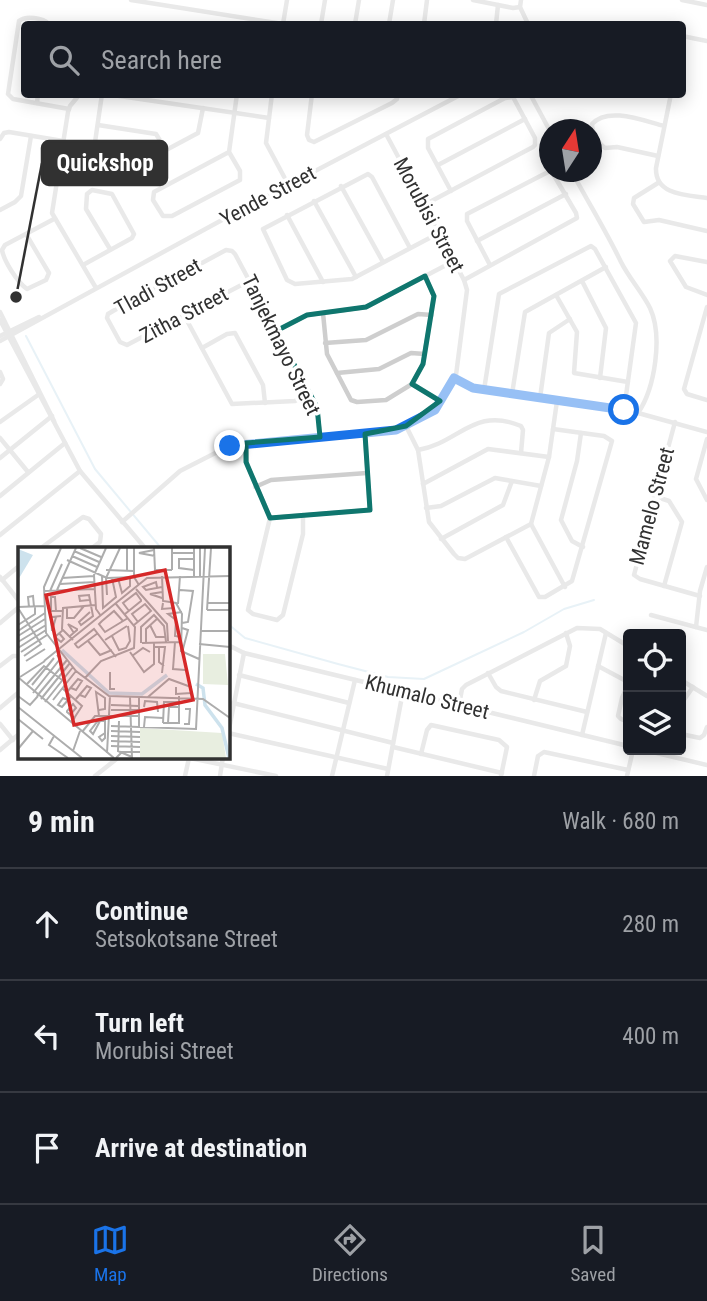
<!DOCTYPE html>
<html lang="en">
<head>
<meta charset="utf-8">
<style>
	:root { --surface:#171b24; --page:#20242c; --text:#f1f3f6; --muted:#9ea1a6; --line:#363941; --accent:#1a73e8 }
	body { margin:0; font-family:"Roboto Condensed",sans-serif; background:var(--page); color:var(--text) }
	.controls { position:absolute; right:21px; bottom:21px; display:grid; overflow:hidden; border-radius:7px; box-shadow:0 4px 18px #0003 }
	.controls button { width:63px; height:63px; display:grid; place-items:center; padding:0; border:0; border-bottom:2px solid var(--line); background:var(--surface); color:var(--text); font:35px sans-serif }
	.compass { position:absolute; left:539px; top:119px; width:63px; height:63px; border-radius:50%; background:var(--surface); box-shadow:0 4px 18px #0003; rotate:12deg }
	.stop { position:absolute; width:21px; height:21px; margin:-16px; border:5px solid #1a73e8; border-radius:50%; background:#fff }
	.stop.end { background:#1a73e8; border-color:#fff; box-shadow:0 2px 7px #0008 }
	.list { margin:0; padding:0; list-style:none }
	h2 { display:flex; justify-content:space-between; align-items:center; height:91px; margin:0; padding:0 28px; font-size:30px }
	h2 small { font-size:23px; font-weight:400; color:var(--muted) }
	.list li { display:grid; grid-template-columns:46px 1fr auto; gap:21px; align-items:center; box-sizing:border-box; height:112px; padding:0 28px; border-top:2px solid var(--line) }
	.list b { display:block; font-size:26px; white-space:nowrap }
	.list p { margin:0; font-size:23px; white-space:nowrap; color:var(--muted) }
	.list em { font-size:23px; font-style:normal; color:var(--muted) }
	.icon { flex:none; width:38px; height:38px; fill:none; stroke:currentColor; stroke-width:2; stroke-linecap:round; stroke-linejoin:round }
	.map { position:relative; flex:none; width:707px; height:776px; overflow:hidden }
	.search { position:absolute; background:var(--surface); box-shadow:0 4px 18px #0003; left:21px; right:21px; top:21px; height:77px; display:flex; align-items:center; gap:18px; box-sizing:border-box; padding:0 24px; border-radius:7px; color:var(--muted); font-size:26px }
	.sheet { height:427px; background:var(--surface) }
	nav { display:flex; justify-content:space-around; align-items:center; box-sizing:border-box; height:98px; border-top:2px solid var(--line); background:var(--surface); font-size:19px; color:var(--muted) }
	nav a { display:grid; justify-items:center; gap:4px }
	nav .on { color:var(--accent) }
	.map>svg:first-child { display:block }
</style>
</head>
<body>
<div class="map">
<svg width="707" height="776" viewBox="0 0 707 776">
	<rect width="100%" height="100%" fill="#fff"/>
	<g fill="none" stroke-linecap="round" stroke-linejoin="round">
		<!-- stream -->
		<g stroke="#cde2ed" stroke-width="2">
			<polyline points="26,336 95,469 161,548"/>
			<polyline points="228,624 245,638 338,664 388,677 424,679 524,632 564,609 594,600"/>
		</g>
		<!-- minor -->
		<g stroke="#cecece" stroke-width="4.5">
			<polyline points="131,0 283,24"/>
			<polyline points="473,0 513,8 520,7"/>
			<polyline points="521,0 520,7 528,24"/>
			<polyline points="682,0 707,5"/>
			<path d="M 49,24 C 43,18 26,15 19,21 L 8,94 L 13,99 L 69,109"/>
			<polyline points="283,24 287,0"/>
			<polyline points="321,24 325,0"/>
			<polyline points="355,24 359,0"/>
			<polyline points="389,24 393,0"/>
			<polyline points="424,24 427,0"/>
			<polyline points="496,24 498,5"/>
			<polyline points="682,36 707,41"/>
			<polyline points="80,94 70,106 68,112 52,213 96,288"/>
			<polyline points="102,94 93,156 98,159 138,165 198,133 203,108"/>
			<polyline points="106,94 269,118"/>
			<polyline points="272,94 266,143 289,186"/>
			<polyline points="312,94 307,135 309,140 314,142 392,103 397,99 398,94"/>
			<polyline points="530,94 550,131"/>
			<polyline points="574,94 580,94"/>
			<path d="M 671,94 L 656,168 C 655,195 686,195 707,198"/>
			<polyline points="37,103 38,94"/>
			<polyline points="98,125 156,134 166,150"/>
			<polyline points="0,139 4,133 9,132 63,141"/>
			<polyline points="229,152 154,192 153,200 163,216 172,216 240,180 240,171 229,152 237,94"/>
			<path d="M 658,156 L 617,147 L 605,148 C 598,143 592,132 592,124 C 608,106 644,121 664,126"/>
			<polyline points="438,165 525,119"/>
			<path d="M 572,172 C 588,202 606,231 621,262 C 629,278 642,292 650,308 C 663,336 655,388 638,413"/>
			<polyline points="658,183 634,198 633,204 644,222 659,220 707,231"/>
			<polyline points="341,186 383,262"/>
			<polyline points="314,201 356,277"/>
			<polyline points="424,205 533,147 535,145 535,138 513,97 505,98 428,139 428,148 451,191"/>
			<polyline points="0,210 15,202 21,196 31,136"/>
			<polyline points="287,215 323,282"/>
			<path d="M 26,234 L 49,273 L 46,280 L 27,289 C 17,282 4,261 2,250 L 5,245 L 54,219"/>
			<polyline points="477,241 566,194"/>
			<polyline points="410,248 372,177 368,174 263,229 287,280 295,284 352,279 439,233"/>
			<polyline points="707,262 675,256 670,261 686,287 707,295"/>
			<polyline points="83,265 132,238 134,234 112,194 92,190 87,194 86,209 110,249"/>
			<polyline points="490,265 467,221 467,214 550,171"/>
			<polyline points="464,280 577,218 576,213 552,172"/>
			<polyline points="249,281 127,345 120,342 107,318 108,314 113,311 226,250 232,251 235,254 317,407 320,437"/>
			<polyline points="582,281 606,328 600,378"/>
			<polyline points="556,295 577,332 574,373 628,382"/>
			<polyline points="707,307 684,389 687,394 707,400"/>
			<polyline points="0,312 54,421"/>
			<polyline points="323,313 327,354 351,400 357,402 386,400 412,384 423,364 434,296 425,276"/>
			<polyline points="184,315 232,404 295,401 309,394"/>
			<polyline points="0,320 80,471 145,548"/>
			<polyline points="276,331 307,315 366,307 454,261"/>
			<polyline points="0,336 39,317"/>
			<polyline points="0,341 233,214 462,94"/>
			<polyline points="325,343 366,340 418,314 432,315"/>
			<polyline points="202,348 227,334 235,333 263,385 265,403"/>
			<polyline points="0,372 3,379 0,384"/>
			<polyline points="337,373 379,369 411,353 425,354"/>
			<polyline points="454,378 473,389 638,413 707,432"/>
			<polyline points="412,384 440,401"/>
			<polyline points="484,390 499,294 591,246 595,249 636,323 624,410"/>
			<polyline points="512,394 525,312 606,267"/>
			<polyline points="540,398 549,333 570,319"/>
			<polyline points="0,422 38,395"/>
			<polyline points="675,422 634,575 640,579 700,596"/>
			<polyline points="406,426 418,450 429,522 454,554 458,558 465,559 531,524 549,457 557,401"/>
			<polyline points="581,433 577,461 561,520 572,541 583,547"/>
			<polyline points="0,438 28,472"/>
			<polyline points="707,439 696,479 707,500"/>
			<polyline points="246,443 247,465 270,517"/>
			<path d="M 418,450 C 459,443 474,406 521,426 L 523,430 L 521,453"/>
			<polyline points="0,458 52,416"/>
			<polyline points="423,484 488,449 549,457"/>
			<polyline points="255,487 271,480 367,473"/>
			<polyline points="0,496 65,443"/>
			<polyline points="654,496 669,501 682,522 664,586"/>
			<polyline points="426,508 441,506 495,478 541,486"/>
			<polyline points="270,518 248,610 253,614 277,620 283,615 303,534 303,515"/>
			<polyline points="270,518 370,510 365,434"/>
			<polyline points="122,522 180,471 233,444 391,432 428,415 437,407 456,375 467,290 464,280 386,134"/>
			<polyline points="531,524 565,587"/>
			<polyline points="0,535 80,471"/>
			<polyline points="506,537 539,597 545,597 572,581 612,441 604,436 553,429"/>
			<polyline points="441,539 503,505 512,481"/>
			<polyline points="41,548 83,517 89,519 101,534 100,542 92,548"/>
			<polyline points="0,577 19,601"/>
			<polyline points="2,580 19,566"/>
			<polyline points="651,615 707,630"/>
			<polyline points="0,623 19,607"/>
			<polyline points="696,627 700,591 707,567"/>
			<polyline points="228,645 244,653 628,746"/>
			<polyline points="0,666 13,656 19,656"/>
			<polyline points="598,666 628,682"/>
			<polyline points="488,673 496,687 501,691 587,712"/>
			<polyline points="239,675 349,703"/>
			<polyline points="681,680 707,696"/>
			<polyline points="628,685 622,698 618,716 621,719 628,722"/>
			<polyline points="534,700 540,681 566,666 570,646 566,633"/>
			<polyline points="233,703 393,743"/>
			<polyline points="681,704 693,687"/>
			<polyline points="459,705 462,689 466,685 577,628 600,629 628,646"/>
			<polyline points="0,708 19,692"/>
			<polyline points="0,724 13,740"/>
			<polyline points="228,733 388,769"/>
			<polyline points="228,734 244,653"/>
			<polyline points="681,734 700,738 704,735 707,727"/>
			<polyline points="582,735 606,633"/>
			<polyline points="393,747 502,773"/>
			<polyline points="0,750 19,734"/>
			<polyline points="644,750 707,765"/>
			<polyline points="421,754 427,730 431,725 499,740 507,747 501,776"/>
			<polyline points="185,757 276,776"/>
			<polyline points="95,776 119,757"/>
			<polyline points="185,776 189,758"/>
			<polyline points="220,776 223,757"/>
			<polyline points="332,776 355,680"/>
			<polyline points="387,776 403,691"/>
			<polyline points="534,776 538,756 544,752 628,770"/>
			<polyline points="627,776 633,750"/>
		</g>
	</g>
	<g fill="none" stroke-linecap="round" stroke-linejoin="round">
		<!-- route -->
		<polyline stroke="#1a73e8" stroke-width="9" points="230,446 396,430 435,410 454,378 473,388 624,410"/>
	</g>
	<!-- marked area -->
	<path d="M0 0H707V776H0ZM 425,276 L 434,296 L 423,364 L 412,384 L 440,401 L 406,426 L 365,434 L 370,510 L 270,518 L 246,462 L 246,443 L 320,437 L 317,407 L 276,331 L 307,315 L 366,307 Z" fill="#fff" fill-opacity=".55" fill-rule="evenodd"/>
	<path fill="none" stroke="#0f766e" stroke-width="5" stroke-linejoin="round" d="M 425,276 L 434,296 L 423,364 L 412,384 L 440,401 L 406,426 L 365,434 L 370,510 L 270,518 L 246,462 L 246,443 L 320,437 L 317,407 L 276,331 L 307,315 L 366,307 Z"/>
	<g text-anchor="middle" stroke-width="7" stroke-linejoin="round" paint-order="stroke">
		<!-- street labels -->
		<g font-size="21" fill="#313131" stroke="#fff">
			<text transform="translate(268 196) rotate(-28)" y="7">Yende Street</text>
			<text transform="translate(429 215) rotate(62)" y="7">Morubisi Street</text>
			<text transform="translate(158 287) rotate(-29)" y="7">Tladi Street</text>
			<text transform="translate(184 315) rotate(-28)" y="7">Zitha Street</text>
			<text transform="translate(281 345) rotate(64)" y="7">Tanjekmayo Street</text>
			<text transform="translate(652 506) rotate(-75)" y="7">Mamelo Street</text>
			<text transform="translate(427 697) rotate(14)" y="7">Khumalo Street</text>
		</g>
	</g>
	<!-- overview -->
	<g transform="translate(18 547)">
		<rect width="212" height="212" fill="#fff"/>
		<path d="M 185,107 L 207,107 L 210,138 L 185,137 ZM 122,181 L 204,186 L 208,211 L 122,211 Z" fill="#e8eee0"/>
		<path d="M 0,2 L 15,8 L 0,33 Z" fill="#cde2ed"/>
		<path fill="none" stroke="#cde2ed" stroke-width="3.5" d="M 44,103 L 91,146 L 124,147 L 149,128M 178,137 L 185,141 L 187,158 L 204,181 L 211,211"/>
		<path fill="none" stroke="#adadad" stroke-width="2" d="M 43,1 L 26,40 L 28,86 L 58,124 L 91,149 L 185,152 L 212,171M 62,1 L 83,10M 109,1 L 109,24M 116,1 L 116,30 L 121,38M 136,1 L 137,23 L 154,23M 154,1 L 154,23M 176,1 L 176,29M 182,1 L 182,29M 136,3 L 121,6 L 137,9M 56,4 L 81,15M 154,6 L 176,6M 54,9 L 79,20M 176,12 L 161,12 L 161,21 L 176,23M 49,13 L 89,31 L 116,30M 88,23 L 116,24M 84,29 L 85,61 L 98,50 L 94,31M 144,29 L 145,54 L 158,56 L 164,67 L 163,104 L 181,112M 44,31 L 76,29M 100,31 L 104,46 L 112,39 L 112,31M 42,37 L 76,35M 139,40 L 138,35 L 125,40 L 128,43 L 144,40M 118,42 L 149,77 L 150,94M 39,43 L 58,1M 162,43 L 175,44 L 170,75 L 164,76M 26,44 L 76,42M 32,44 L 44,17M 144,45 L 132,47 L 144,51M 89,48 L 88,31 L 102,1M 71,53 L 62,54 L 61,49 L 71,48 L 75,69 L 63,78 L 61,75 L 72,65M 145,56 L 144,62 L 155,61 L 157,67M 190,56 L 212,56M 160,57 L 162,29M 0,60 L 26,59M 11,60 L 10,50 L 15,49 L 16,60M 49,60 L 49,71 L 56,71 L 66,59M 0,61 L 23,97 L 6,109M 189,63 L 193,1M 189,63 L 212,63M 38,64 L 37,50 L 33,50 L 33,64 L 44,64M 107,67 L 123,54 L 123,53 L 118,46 L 105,56 L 111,64M 83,69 L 78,62 L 76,28 L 88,1M 38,70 L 34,84 L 33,70 L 34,70 L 43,69M 84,74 L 81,77 L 87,85 L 110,71M 84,74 L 96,64 L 105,74M 0,78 L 17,67 L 17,59M 116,78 L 133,64 L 127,57 L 114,67 L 120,75M 132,78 L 138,90 L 147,90M 164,81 L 170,83 L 164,106M 0,84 L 27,66M 182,84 L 212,84M 41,86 L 46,92 L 43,95 L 37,90 L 38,89 L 45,83M 0,89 L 27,72M 52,89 L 59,83 L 59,82 L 50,77 L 56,86M 94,89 L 101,103 L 108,101 L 112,94 L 110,79M 163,90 L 157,89 L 158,73 L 150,67 L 164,65M 55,93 L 44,82 L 45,61 L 77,58M 87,93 L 109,79M 70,94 L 82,108 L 94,103M 0,95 L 28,78M 128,95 L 128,82 L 140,71M 157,95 L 155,122 L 167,123M 123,96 L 123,80 L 136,68 L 146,79 L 148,95M 124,96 L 163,95M 181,97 L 212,100M 137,100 L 147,100 L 144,126M 141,100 L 141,115 L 146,119M 0,101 L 28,83M 60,101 L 57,97 L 76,82 L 98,110M 60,101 L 80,86M 3,105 L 29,88M 112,105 L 126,125 L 136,117 L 136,95M 114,109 L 125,101 L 132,105M 8,114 L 27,102M 26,114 L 129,31 L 212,29M 92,125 L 92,142 L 97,142M 2,130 L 27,114M 1,131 L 96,211M 67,131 L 83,114 L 116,101 L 117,80 L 98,57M 8,138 L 26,119 L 44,133M 14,138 L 36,111M 44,141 L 64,159 L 53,176M 49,145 L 60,132 L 64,134 L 58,143 L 53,141M 15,146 L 42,112 L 39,108M 0,149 L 12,158 L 20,149M 19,149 L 49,113M 112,150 L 114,211M 121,150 L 121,180M 130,150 L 151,132 L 173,140 L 173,146 L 158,147 L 158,140M 23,152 L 52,116M 58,152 L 69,139 L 73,141 L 67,150 L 62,148M 35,153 L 58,124M 50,153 L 45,151 L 40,158 L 44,160 L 50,153 L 53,149M 27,155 L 55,120M 93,158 L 121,159M 0,160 L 64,211M 126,160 L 127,154 L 139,155 L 140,165M 81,163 L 87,162 L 87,151 L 78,145 L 81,169M 93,163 L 121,163M 52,168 L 58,161 L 55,157 L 49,164 L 49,165 L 57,172M 87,169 L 87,191 L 84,194 L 81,190 L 87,186M 0,172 L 25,192M 82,174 L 75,187 L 72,184 L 79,175 L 80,174 L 87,174M 101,174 L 100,204 L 114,210M 145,176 L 161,176 L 161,149M 145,176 L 146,155 L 161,155M 150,176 L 151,160 L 161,160M 166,177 L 171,177 L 172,162 L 167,162M 93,179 L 178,182 L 187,1M 126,180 L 127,170 L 145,171M 93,184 L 122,185M 64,185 L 77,169 L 121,169M 36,189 L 31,198 L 50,211M 93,189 L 122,190M 93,194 L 122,195M 93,199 L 122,200M 0,202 L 15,184M 55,204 L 62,184M 89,206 L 92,149M 98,211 L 104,205 L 122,205"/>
		<path fill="#d62828" fill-opacity="0.15" stroke="#d62828" stroke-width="3.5" d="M 147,23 L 175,153 L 56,178 L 28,48 Z"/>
		<rect width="212" height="212" fill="none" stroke="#313131" stroke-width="3.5"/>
	</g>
	<!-- callouts -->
	<path fill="none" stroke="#313131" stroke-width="2.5" d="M16 297L42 163"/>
	<circle fill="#313131" stroke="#fff" stroke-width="2.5" cx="16" cy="297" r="7"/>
	<rect fill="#313131" stroke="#313131" stroke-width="2.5" x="42" y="141" width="125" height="44" rx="7"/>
	<g font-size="23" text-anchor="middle" font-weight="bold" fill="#fff">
		<text x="105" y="171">Quickshop</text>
	</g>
</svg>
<div class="controls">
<button><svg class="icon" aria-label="locate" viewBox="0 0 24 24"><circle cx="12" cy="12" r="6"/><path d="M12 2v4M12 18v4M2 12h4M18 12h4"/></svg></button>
<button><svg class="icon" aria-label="layers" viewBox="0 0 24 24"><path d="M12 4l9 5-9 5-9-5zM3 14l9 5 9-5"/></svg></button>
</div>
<svg class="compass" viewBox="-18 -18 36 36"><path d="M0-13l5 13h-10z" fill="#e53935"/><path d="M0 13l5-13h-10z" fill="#9ea1a6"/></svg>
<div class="stop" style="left:624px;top:410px"></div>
<div class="stop end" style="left:230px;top:446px"></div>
<div class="search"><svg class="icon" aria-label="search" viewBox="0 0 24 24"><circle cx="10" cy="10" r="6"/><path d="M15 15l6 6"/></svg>Search here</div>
</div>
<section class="sheet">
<h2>9 min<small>Walk · 680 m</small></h2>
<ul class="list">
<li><svg class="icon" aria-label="ahead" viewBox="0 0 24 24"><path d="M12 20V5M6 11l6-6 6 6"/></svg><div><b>Continue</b><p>Setsokotsane Street</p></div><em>280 m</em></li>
<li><svg class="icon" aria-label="left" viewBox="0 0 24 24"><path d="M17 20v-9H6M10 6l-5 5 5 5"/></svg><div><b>Turn left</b><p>Morubisi Street</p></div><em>400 m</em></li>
<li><svg class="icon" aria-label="arrive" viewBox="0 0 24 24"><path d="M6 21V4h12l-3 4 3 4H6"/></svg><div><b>Arrive at destination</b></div></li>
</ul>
</section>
<nav>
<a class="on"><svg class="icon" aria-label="map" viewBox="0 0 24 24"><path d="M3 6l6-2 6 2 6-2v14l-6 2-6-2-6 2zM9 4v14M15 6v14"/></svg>Map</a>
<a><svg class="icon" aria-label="directions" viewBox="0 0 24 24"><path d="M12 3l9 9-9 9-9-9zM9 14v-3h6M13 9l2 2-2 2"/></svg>Directions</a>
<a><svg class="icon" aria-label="saved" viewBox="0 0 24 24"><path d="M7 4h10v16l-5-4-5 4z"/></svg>Saved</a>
</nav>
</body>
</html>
